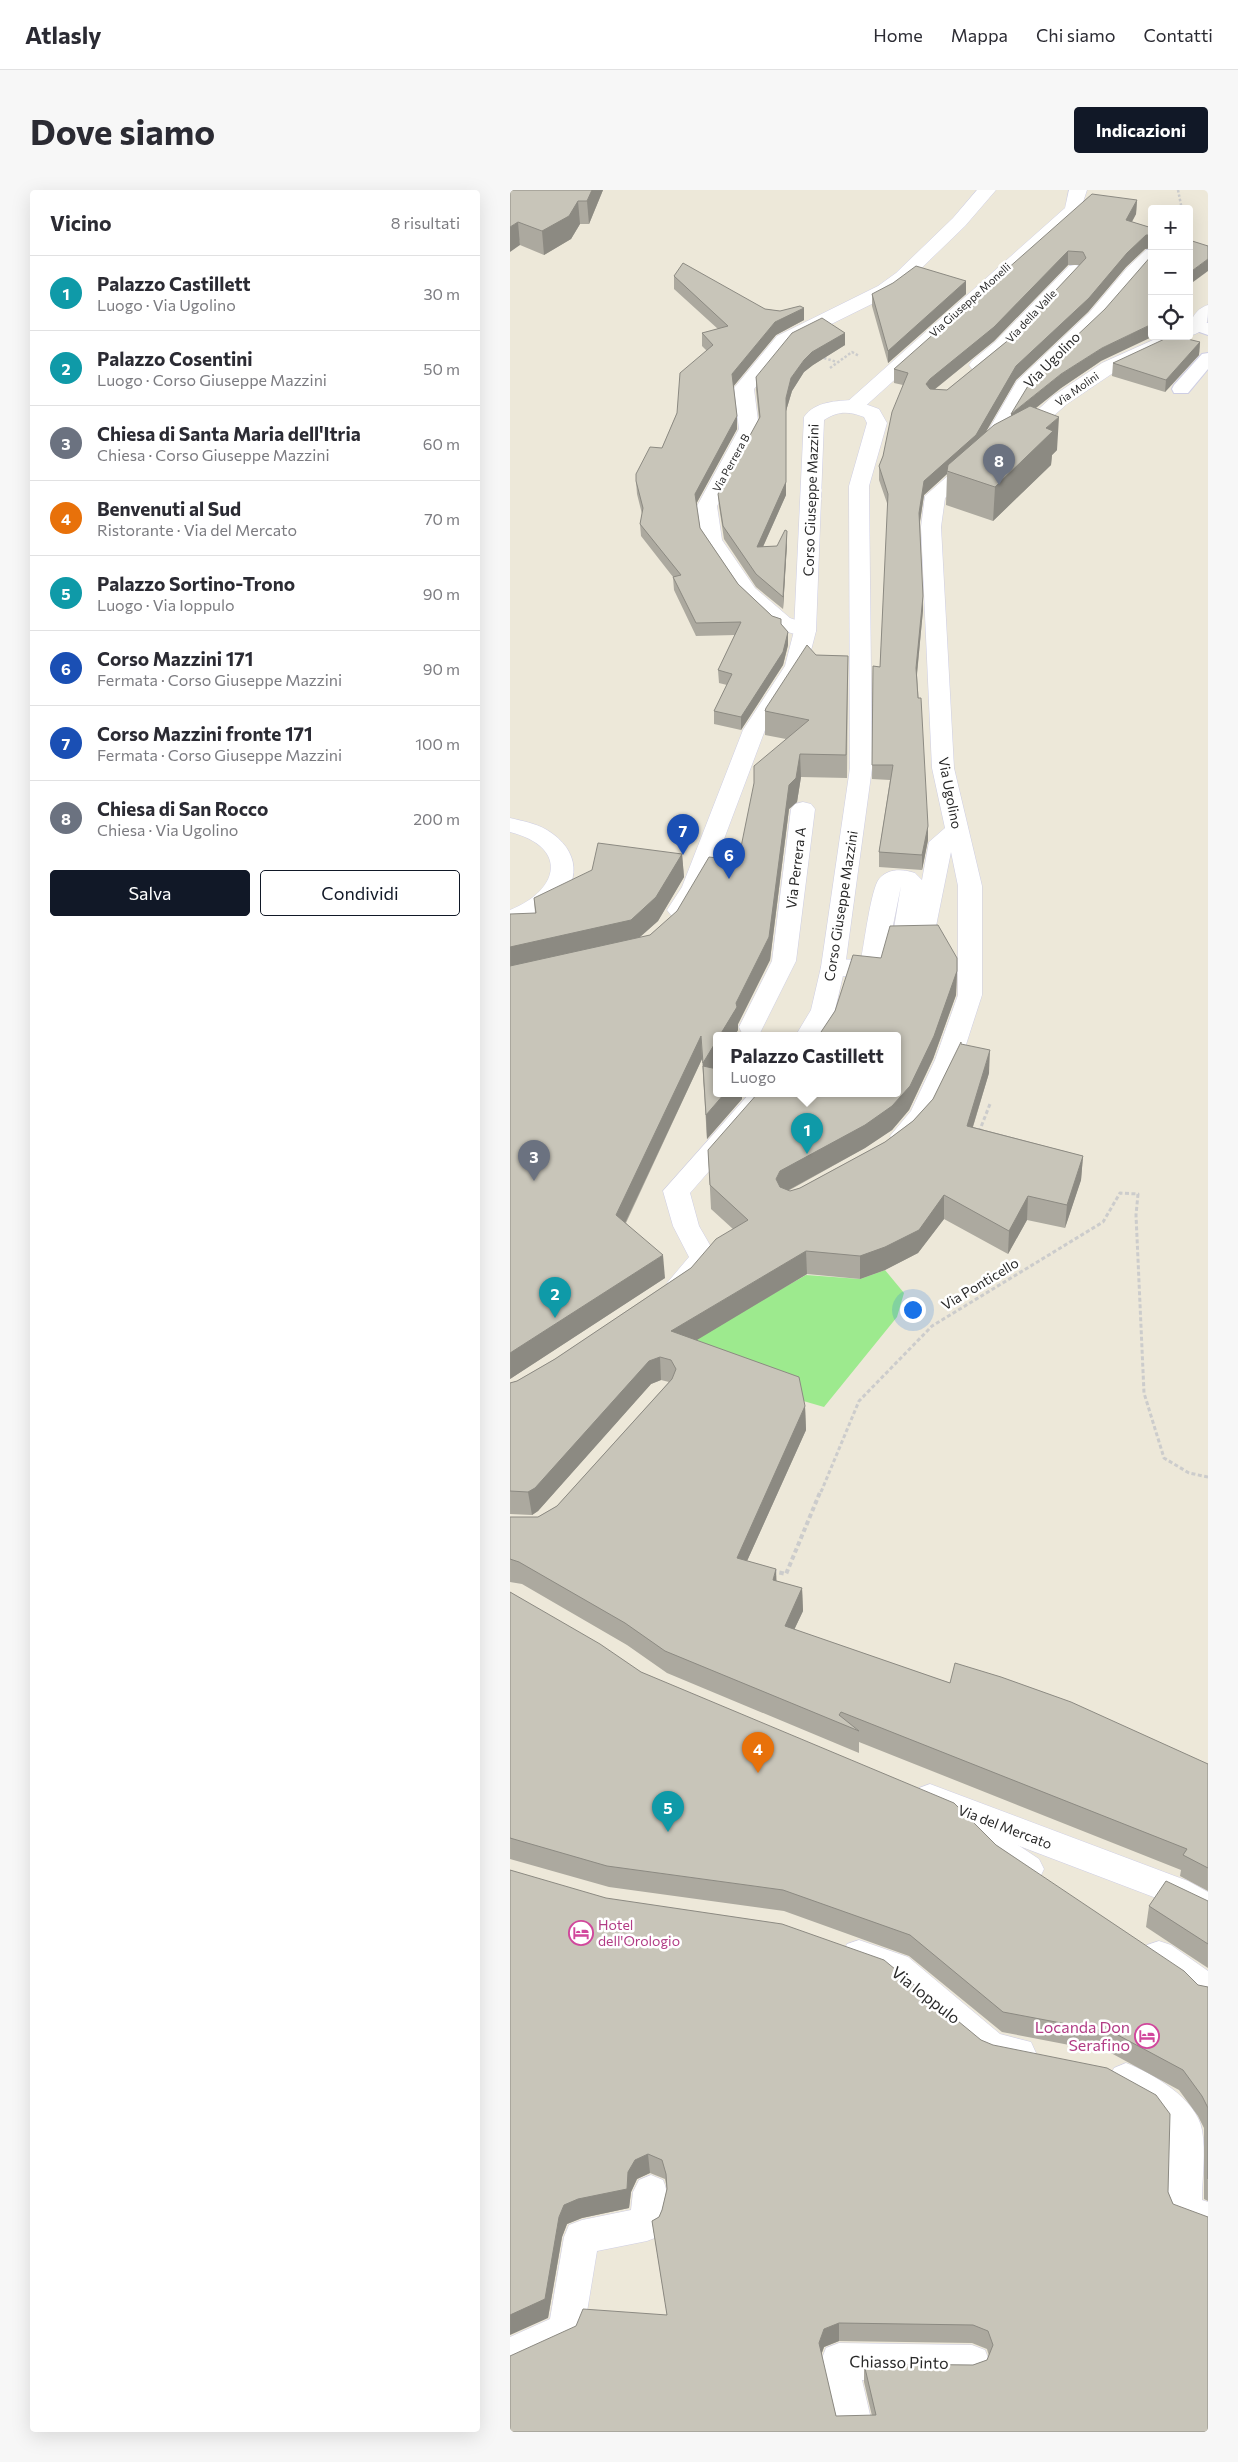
<!DOCTYPE html>
<html lang="it">
<head>
<meta charset="utf-8">
<style>
	:root { --surface:#fff; --page:#f7f7f7; --text:#2b2b33; --muted:#7c7c81; --line:#e1e1e2; --accent:#111827 }
	body { margin:0; font-family:Commissioner,sans-serif; background:var(--page); color:var(--text) }
	.controls { position:absolute; right:15px; top:15px; display:grid; overflow:hidden; border-radius:5px; box-shadow:0 5px 20px #0002 }
	.controls button { width:45px; height:45px; display:grid; place-items:center; padding:0; border:0; border-bottom:1px solid var(--line); background:var(--surface); color:var(--text); font:25px sans-serif }
	.you { position:absolute; left:402px; top:1119px; width:18px; height:18px; margin:-12px; border:4px solid #fff; border-radius:50%; background:#1a73e8; box-shadow:0 0 0 8px #1a73e833 }
	.badge { display:grid; place-items:center; width:32px; height:32px; border-radius:50%; background:var(--accent); color:#fff; font-size:16px; font-weight:700 }
	.pin { position:absolute; translate:-50% -41px; filter:drop-shadow(0 1px 2px #0008) }
	.pin::after { content:''; position:absolute; top:26px; width:18px; height:15px; background:inherit; clip-path:polygon(0 0,100% 0,50% 100%) }
	.popup { position:absolute; left:203px; top:842px; width:188px; height:65px; box-sizing:border-box; display:grid; place-content:center; border-radius:5px; background:var(--surface); filter:drop-shadow(0 1px 4px #0005); font-size:16px; white-space:nowrap; color:var(--muted) }
	.popup b { font-size:19px; color:var(--text) }
	.popup::after { content:''; position:absolute; left:50%; top:100%; margin-left:-10px; border:10px solid transparent; border-top-color:var(--surface) }
	.list { margin:0; padding:0; list-style:none }
	h2 { display:flex; justify-content:space-between; align-items:center; height:65px; margin:0; padding:0 20px; font-size:21px }
	h2 small { font-size:16px; font-weight:400; color:var(--muted) }
	.list li { display:grid; grid-template-columns:32px 1fr auto; gap:15px; align-items:center; box-sizing:border-box; height:75px; padding:0 20px; border-top:1px solid var(--line) }
	.list b { display:block; font-size:19px; white-space:nowrap }
	.list p { margin:0; font-size:16px; white-space:nowrap; color:var(--muted) }
	.list em { font-size:16px; font-style:normal; color:var(--muted) }
	.actions { display:flex; gap:10px; padding:15px 20px }
	.actions a { flex:1; padding:11px 0; border:1px solid var(--accent); border-radius:5px; text-align:center; font-size:18px; color:var(--accent) }
	.actions .main { background:var(--accent); color:#fff }
	.icon { flex:none; width:28px; height:28px; fill:none; stroke:currentColor; stroke-width:2; stroke-linecap:round; stroke-linejoin:round }
	.map { position:relative; flex:none; width:698px; height:2242px; overflow:hidden; border-radius:5px }
	header { display:flex; align-items:center; gap:30px; box-sizing:border-box; height:70px; padding:0 25px; background:var(--surface); border-bottom:1px solid var(--line) }
	header strong { font-size:24px }
	nav { display:flex; gap:28px; margin-inline-start:auto; font-size:18px }
	.intro { display:flex; align-items:center; justify-content:space-between; box-sizing:border-box; height:120px; padding:0 30px }
	h1 { margin:0; font-size:35px }
	.button { padding:12px 22px; border-radius:5px; background:var(--accent); color:#fff; font-size:18px; font-weight:700 }
	main { display:flex; gap:30px; padding:0 30px }
	aside { flex:1; background:var(--surface); border-radius:5px; box-shadow:0 5px 20px #0002 }
	.map>svg:first-child { display:block }
</style>
</head>
<body>
<header>
<strong>Atlasly</strong>
<nav><a>Home</a><a>Mappa</a><a>Chi siamo</a><a>Contatti</a></nav>
</header>
<div class="intro"><h1>Dove siamo</h1><a class="button">Indicazioni</a></div>
<main>
<aside>
<h2>Vicino<small>8 risultati</small></h2>
<ul class="list">
<li><span class="badge" style="background:#0f9aa8">1</span><div><b>Palazzo Castillett</b><p>Luogo · Via Ugolino</p></div><em>30 m</em></li>
<li><span class="badge" style="background:#0f9aa8">2</span><div><b>Palazzo Cosentini</b><p>Luogo · Corso Giuseppe Mazzini</p></div><em>50 m</em></li>
<li><span class="badge" style="background:#6b7280">3</span><div><b>Chiesa di Santa Maria dell'Itria</b><p>Chiesa · Corso Giuseppe Mazzini</p></div><em>60 m</em></li>
<li><span class="badge" style="background:#e8710a">4</span><div><b>Benvenuti al Sud</b><p>Ristorante · Via del Mercato</p></div><em>70 m</em></li>
<li><span class="badge" style="background:#0f9aa8">5</span><div><b>Palazzo Sortino-Trono</b><p>Luogo · Via Ioppulo</p></div><em>90 m</em></li>
<li><span class="badge" style="background:#1a4fb4">6</span><div><b>Corso Mazzini 171</b><p>Fermata · Corso Giuseppe Mazzini</p></div><em>90 m</em></li>
<li><span class="badge" style="background:#1a4fb4">7</span><div><b>Corso Mazzini fronte 171</b><p>Fermata · Corso Giuseppe Mazzini</p></div><em>100 m</em></li>
<li><span class="badge" style="background:#6b7280">8</span><div><b>Chiesa di San Rocco</b><p>Chiesa · Via Ugolino</p></div><em>200 m</em></li>
</ul>
<div class="actions"><a class="main">Salva</a><a>Condividi</a></div>
</aside>
<div class="map">
<svg width="698" height="2242" viewBox="0 0 698 2242">
	<rect width="100%" height="100%" fill="#ede8d9"/>
	<!-- green -->
	<polygon fill="#9dea8e" points="375,1080 394,1103 387,1127 314,1217 290,1210 175,1154 296,1085 350,1089"/>
	<g fill="none" stroke-linecap="round" stroke-linejoin="round">
		<defs>
			<g id="lane">
				<polygon points="687,130 698,133 698,145 681,139 679,133"/>
				<polygon points="698,163 698,179 678,203 664,203 662,199 664,195 692,164"/>
			</g>
			<g id="street">
				<polygon points="467,0 486,0 455,36 398,91 382,104 281,154 244,199 249,239 207,316 212,350 245,398 280,428 303,436 306,441 303,446 295,447 264,438 230,406 192,350 187,316 229,239 224,198 267,146 368,96 386,83 443,28"/>
				<polygon points="559,0 577,0 569,24 351,220 337,220 334,216 337,212 555,18"/>
				<path d="M 642,59 L 642,74 L 593,131 L 522,198 L 482,267 L 435,308 L 431,337 L 444,578 L 472,696 L 472,805 L 451,870 L 421,932 L 402,952 L 393,955 L 384,952 L 380,946 L 401,921 L 425,870 L 448,805 L 448,696 L 441,662 L 424,746 L 421,752 L 404,757 L 386,750 L 383,744 L 391,696 L 374,779 L 371,785 C 354,789 331,787 314,783 L 311,777 L 314,771 L 323,769 L 351,770 C 354,755 361,699 369,689 C 378,678 393,679 405,683 L 412,690 L 419,652 L 435,638 L 422,578 L 411,337 L 415,306 L 467,260 L 507,191 L 579,123 L 617,78 L 636,60 Z"/>
				<polygon points="565,75 571,76 574,80 571,84 499,160 476,179 462,179 459,175 462,171 485,152 559,76"/>
				<path d="M 698,115 C 698,133 698,141 679,146 C 679,132 684,119 698,115 Z"/>
				<polygon points="652,146 677,146 675,150 606,181 557,214 516,250 502,250 499,246 543,206 592,173"/>
				<polygon points="293,612 301,614 305,619 286,771 250,843 242,845 232,843 229,837 262,771 281,619 285,614"/>
				<path d="M 458,1610 L 469,1614 L 508,1655 L 529,1669 L 534,1679 L 529,1689 C 526,1690 522,1693 518,1693 C 497,1694 450,1642 442,1624 L 447,1614 Z"/>
				<polygon points="349,1750 398,1767 490,1844 521,1852 526,1863 521,1874 509,1879 470,1869 375,1789 337,1776 332,1765 337,1754"/>
				<polygon points="649,1751 661,1755 698,1781 698,1818 686,1814 672,1800 637,1777 632,1766 637,1755"/>
				<path d="M 616,1873 C 642,1883 687,1909 692,1940 C 696,1962 692,1988 692,2010 L 698,2012 L 698,2046 L 661,2033 L 656,2021 L 658,1943 L 644,1924 L 604,1900 L 599,1889 L 604,1878 Z"/>
				<path d="M 141,1985 L 153,1990 C 161,2008 157,2028 150,2046 L 137,2051 L 87,2061 L 74,2140 L 69,2153 L 0,2184 L 0,2147 L 40,2129 L 54,2047 L 59,2035 L 72,2030 L 121,2020 L 123,2002 L 129,1990 Z"/>
				<polygon points="329,2153 462,2155 475,2160 480,2173 475,2186 462,2191 352,2190 364,2242 326,2242 311,2171 316,2158"/>
			</g>
			<g id="secondary">
				<path d="M 344,210 L 369,219 L 377,233 L 359,296 L 362,578 L 335,777 L 325,820 L 310,845 L 286,845 L 301,820 L 311,777 L 340,578 L 339,296 L 357,233 L 354,227 C 338,221 328,221 314,230 L 306,441 L 297,476 L 255,540 L 196,697 L 177,725 L 169,728 L 161,725 L 157,720 L 172,697 L 233,540 L 275,476 L 284,441 L 294,227 C 305,211 327,211 344,210 Z"/>
				<path d="M 0,628 C 12,631 25,633 37,640 C 70,660 73,693 42,718 C 30,728 14,733 0,737 L 0,720 C 50,700 59,657 0,642 Z"/>
				<path d="M 240,903 L 267,903 L 180,1003 L 189,1036 L 208,1069 C 198,1086 182,1106 161,1100 L 157,1093 L 179,1067 L 163,1036 L 153,1001 Z"/>
				<polygon points="420,1594 678,1691 698,1702 698,1733 654,1711 409,1618 404,1608 409,1598"/>
			</g>
		</defs>
		<!-- lane casing -->
		<use href="#lane" stroke="#cecee4" stroke-width="2"/>
		<!-- street casing -->
		<use href="#street" stroke="#cecee4" stroke-width="1"/>
		<!-- secondary casing -->
		<use href="#secondary" stroke="#cecee4" stroke-width="1"/>
		<!-- path-far2 -->
		<g stroke="#ccc" stroke-width="2.5" stroke-dasharray="2.5 2" stroke-linecap="butt">
			<polyline points="668,0 671,15 669,19"/>
			<polyline points="314,168 327,172"/>
			<polyline points="320,178 342,162 349,166"/>
		</g>
		<!-- path-far1 -->
		<g stroke="#ccc" stroke-width="3" stroke-dasharray="4 2.5" stroke-linecap="butt">
			<polyline points="469,942 480,914"/>
			<polyline points="311,1302 349,1211 422,1136 593,1032 610,1003 628,1004 626,1025 634,1203 654,1268 679,1283 698,1287"/>
		</g>
		<!-- path -->
		<polyline stroke="#ccc" stroke-width="4" stroke-dasharray="4.5 3" stroke-linecap="butt" points="262,1381 276,1384 311,1300"/>
		<!-- lane -->
		<use href="#lane" fill="#fff" fill-rule="evenodd"/>
		<!-- street -->
		<use href="#street" fill="#fff" fill-rule="evenodd"/>
		<!-- secondary -->
		<use href="#secondary" fill="#fff" fill-rule="evenodd"/>
	</g>
	<!-- wall -->
	<g fill="#aca99f" fill-rule="evenodd">
		<polygon points="0,0 93,0 79,34 70,34 61,49 34,65 10,55"/>
		<path d="M 627,10 L 626,24 L 622,32 L 642,38 L 642,58 L 635,59 L 616,77 L 578,122 L 506,190 L 475,243 L 501,226 L 501,224 L 591,171 L 551,198 L 525,218 L 547,260 L 542,265 L 541,275 L 483,331 L 436,315 L 437,284 L 414,305 L 410,332 L 413,420 L 407,485 L 418,650 L 412,680 L 369,677 L 369,662 L 380,590 L 362,589 L 363,476 L 370,477 L 378,316 L 369,290 L 369,276 L 373,266 L 393,195 L 384,193 L 384,179 ZM 558,75 L 570,75 L 501,148 L 437,200 L 424,200 L 484,151 Z"/>
		<polygon points="164,86 255,119 270,121 294,118 294,130 266,145 223,196 227,239 186,314 190,338 228,394 262,426 271,429 271,434 278,442 278,455 273,475 231,540 204,534 204,521 217,495 209,493 208,480 225,445 186,446 164,400 163,387 131,346 130,334 132,324 127,304 126,291 152,258 167,223 197,161 192,156 192,143 208,139 164,99"/>
		<polygon points="456,91 456,104 378,173 362,116 362,104"/>
		<polygon points="335,143 335,155 303,175 294,182 282,201 276,221 276,305 253,357 267,356 277,354 273,419 246,397 214,349 209,316 208,304 249,229 246,200 246,187"/>
		<polygon points="690,152 689,165 655,202 602,186 603,173"/>
		<polygon points="306,465 338,466 337,588 291,587 287,612 279,619 260,770 228,834 228,840 225,845 207,845 205,879 207,903 232,903 232,909 197,949 192,869 116,1033 155,1088 0,1189 25,723 24,708 172,664 174,687 148,731 129,748 140,745 231,671 231,657 276,549 255,545 255,521"/>
		<polygon points="447,781 446,805 423,869 399,920 382,940 355,958 278,1001 280,1001 290,998 375,952 403,931 423,909 451,854 479,883 463,937 573,966 571,990 555,1038 517,1030 498,1064 434,1029 408,1063 375,1080 350,1089 297,1084 186,1150 295,1216 296,1240 237,1371 266,1391 292,1398 293,1421 284,1440 440,1493 698,1574 698,1701 670,1686 671,1680 349,1552 349,1563 157,1483 117,1455 12,1394 0,1392 0,1327 28,1327 47,1316 159,1192 151,1190 141,1194 28,1321 22,1325 0,1324 0,1193 7,1191 45,1169 181,1078 223,1039 201,1019 198,960 387,903"/>
		<polygon points="0,1402 131,1482 486,1655 688,1795 698,1797 698,2011 694,2009 694,1938 688,1926 669,1900 601,1863 492,1842 399,1766 274,1721 99,1697 0,1669"/>
		<path d="M 0,1680 L 471,1850 L 658,2002 L 663,2014 L 698,2242 L 0,2242 L 157,2125 L 142,2031 L 149,2027 L 152,2020 L 157,1999 L 155,1989 L 140,1983 L 127,1989 L 121,2002 L 119,2018 L 72,2028 L 57,2034 L 52,2047 L 38,2128 ZM 329,2151 L 462,2153 L 477,2159 L 479,2166 L 477,2170 L 463,2175 L 354,2174 L 354,2192 L 362,2226 L 326,2226 L 311,2165 L 314,2157 Z"/>
		<polygon points="698,1711 698,1778 636,1737 639,1716"/>
	</g>
	<!-- shaded-wall -->
	<g fill="#8c8a82">
		<polygon points="82,0 93,0 79,34 77,11"/>
		<polygon points="627,10 626,24 615,44 616,30"/>
		<polygon points="68,11 70,34 61,49 34,65 32,41"/>
		<polygon points="8,32 10,55 0,62 0,37"/>
		<polygon points="636,45 642,45 642,58 635,59 616,77 578,122 506,190 466,259 437,281 437,284 414,305 409,337 409,323 414,291 506,176 617,63"/>
		<polygon points="558,61 558,75 484,151 420,203 416,194 420,189"/>
		<polygon points="698,69 698,81 679,95 679,83"/>
		<polygon points="456,91 456,104 378,173 378,161"/>
		<polygon points="681,116 680,129 679,130 679,117"/>
		<polygon points="294,118 294,130 266,145 223,197 222,184 265,132"/>
		<polygon points="642,134 642,146 644,146 591,171 551,198 501,238 501,224 551,184 592,158"/>
		<polygon points="335,143 335,155 303,175 294,182 282,201 276,221 276,305 247,370 247,357 276,208 281,188 294,170 302,162"/>
		<polygon points="690,152 689,165 655,202 656,190"/>
		<polygon points="227,226 227,239 185,316 185,304"/>
		<polygon points="549,227 547,260 542,265 541,275 483,331 485,297 536,238"/>
		<polygon points="277,341 277,354 273,419 273,407"/>
		<polygon points="413,406 413,420 406,493 406,478"/>
		<polygon points="278,442 278,455 273,475 231,540 231,527"/>
		<polygon points="290,564 291,587 287,612 279,619 260,770 228,834 228,840 225,845 210,845 226,813 279,595"/>
		<polygon points="418,636 418,650 412,680 412,665"/>
		<polygon points="172,664 174,687 148,731 123,753 0,781 0,757"/>
		<polygon points="447,781 446,805 423,869 399,920 382,940 355,958 271,1004 266,989 270,981"/>
		<polygon points="191,846 192,869 108,1048 106,1025"/>
		<polygon points="207,850 207,875 194,897 193,873"/>
		<polygon points="480,860 479,883 456,959 457,936"/>
		<polygon points="215,903 232,903 232,909 197,949 196,925"/>
		<polygon points="573,966 571,990 555,1038 557,1015"/>
		<polygon points="434,1005 434,1029 408,1063 375,1080 350,1089 350,1066"/>
		<polygon points="518,1006 517,1030 498,1064 499,1041"/>
		<polygon points="296,1061 297,1084 162,1165 161,1141"/>
		<polygon points="153,1065 155,1088 0,1189 0,1163"/>
		<polygon points="150,1167 151,1190 141,1194 28,1321 22,1325 18,1302 139,1171"/>
		<polygon points="295,1216 296,1240 228,1391 227,1368"/>
		<polygon points="266,1379 267,1402 263,1390"/>
		<polygon points="292,1398 293,1421 275,1459 275,1436"/>
		<polygon points="138,1964 140,1983 127,1989 121,2002 119,2018 72,2028 57,2034 52,2047 38,2128 0,2145 0,2125 49,2027 54,2015 118,1982 125,1970"/>
		<polygon points="329,2133 329,2151 314,2157 309,2171 309,2153 314,2139"/>
	</g>
	<!-- building -->
	<g fill="#c8c5b9" stroke="#8c8a82" fill-rule="evenodd">
		<polygon points="0,0 82,0 77,11 68,11 59,26 32,41 8,32 0,37"/>
		<path d="M 582,4 L 627,10 L 616,30 L 642,38 L 642,45 L 636,45 L 617,63 L 579,108 L 506,176 L 466,245 L 414,291 L 409,323 L 413,406 L 406,478 L 408,508 L 411,508 L 418,636 L 412,665 L 369,662 L 383,575 L 362,575 L 363,476 L 370,477 L 378,304 L 369,276 L 373,266 L 382,222 L 398,183 L 384,179 ZM 558,61 L 573,62 L 576,68 L 501,148 L 437,200 L 420,199 L 416,194 L 420,189 L 484,137 Z"/>
		<polygon points="679,50 698,56 698,69 679,83"/>
		<polygon points="642,65 642,134 592,158 551,184 501,224 524,186 595,119"/>
		<polygon points="173,73 255,119 270,121 290,116 294,118 265,132 222,184 227,226 185,304 190,338 228,394 262,426 271,429 271,434 278,442 273,462 231,527 204,521 222,484 208,480 231,432 186,433 163,387 171,385 130,334 133,318 126,291 126,284 140,257 152,258 167,223 170,183 203,155 192,143 218,136 164,86"/>
		<polygon points="406,76 456,91 378,161 362,104 383,93"/>
		<polygon points="312,128 335,143 302,162 294,170 281,188 276,208 276,292 247,357 267,356 275,340 277,341 273,407 246,384 213,336 208,304 250,227 246,187 282,143"/>
		<polygon points="661,146 665,146 690,152 656,190 603,173"/>
		<polygon points="520,216 549,227 536,238 543,241 485,297 437,281 438,275 484,235"/>
		<polygon points="297,455 306,465 338,466 336,565 290,564 286,588 279,595 259,747 226,813 227,817 210,845 207,845 207,850 193,873 191,846 106,1025 153,1065 0,1163 0,776 140,745 167,721 199,667 232,671 231,657 244,593 244,576 299,530 255,521 256,518"/>
		<polygon points="88,653 172,664 146,707 121,730 0,757 0,724 26,723 24,708 82,680"/>
		<polygon points="428,735 447,768 447,781 424,846 400,896 382,916 355,935 270,981 266,989 270,997 280,1001 290,998 375,952 403,931 423,909 451,852 451,854 480,860 457,936 573,966 557,1015 518,1006 499,1041 434,1005 409,1040 375,1057 350,1066 296,1061 161,1141 289,1187 295,1216 227,1368 266,1379 263,1390 292,1398 275,1436 440,1493 445,1473 491,1487 561,1512 698,1574 698,1678 673,1665 677,1659 331,1522 329,1525 349,1541 155,1461 115,1433 9,1372 0,1369 0,1327 28,1327 47,1316 162,1189 166,1179 161,1170 150,1167 139,1171 25,1298 18,1302 0,1301 0,1193 7,1191 45,1169 181,1078 206,1049 238,1030 200,995 198,960 248,903 387,903 387,845 309,845 325,821 343,765 371,768 380,736"/>
		<polygon points="193,876 207,879 207,903 215,903 196,925"/>
		<polygon points="0,1402 90,1454 131,1482 444,1613 486,1655 674,1781 688,1795 698,1797 698,1989 698,1918 692,1906 673,1880 604,1843 493,1822 400,1745 273,1700 97,1676 0,1648"/>
		<path d="M 0,1680 L 96,1708 L 272,1734 L 374,1770 L 471,1850 L 483,1855 L 597,1878 L 646,1905 L 660,1924 L 658,2002 L 663,2014 L 698,2027 L 698,2242 L 0,2242 L 0,2166 L 66,2136 L 73,2119 L 157,2125 L 142,2031 L 149,2027 L 152,2020 L 157,1999 L 156,1984 L 152,1970 L 138,1964 L 125,1970 L 118,1982 L 117,1999 L 68,2009 L 54,2015 L 49,2027 L 35,2109 L 0,2125 ZM 329,2133 L 463,2135 L 478,2141 L 483,2155 L 477,2170 L 463,2175 L 354,2174 L 366,2225 L 326,2226 L 309,2153 L 314,2139 Z"/>
		<polygon points="656,1691 698,1711 698,1754 639,1716"/>
	</g>
	<!-- icons -->
	<defs>
		<symbol id="hotel-ring" viewBox="-11 -11 22 22"><circle r="9.5" fill="#fff" stroke="#d1479c" stroke-width="1.5"/><path d="M-6-4.5h1.5V1H6V5H4.5V3h-9V5H-6ZM-4 0a1.8 1.8 0 1 1 3.6 0ZM.5 0V-2.5h3Q6-2.5 6 0Z" fill="#d1479c"/></symbol>
	</defs>
	<g fill-rule="evenodd">
		<use href="#hotel-ring" x="57" y="1729" width="28" height="28"/>
		<use href="#hotel-ring" x="623" y="1832" width="28" height="28"/>
	</g>
	<g text-anchor="middle" stroke-width="5" stroke-linejoin="round" paint-order="stroke">
		<!-- far-street labels -->
		<g font-size="11" fill="#292929" stroke="#fff">
			<text transform="translate(460 110) rotate(-42)" y="4">Via Giuseppe Monelli</text>
			<text transform="translate(521 126) rotate(-47)" y="4">Via della Valle</text>
			<text transform="translate(567 199) rotate(-35)" y="4">Via Molini</text>
			<text transform="translate(221 273) rotate(-61)" y="4">Via Perrera B</text>
		</g>
		<!-- street labels -->
		<g font-size="14" fill="#292929" stroke="#fff">
			<text transform="translate(542 170) rotate(-45)" y="5">Via Ugolino</text>
			<text transform="translate(301 310) rotate(-88)" y="5">Corso Giuseppe Mazzini</text>
			<text transform="translate(440 603) rotate(79)" y="5">Via Ugolino</text>
			<text transform="translate(286 678) rotate(-83)" y="5">Via Perrera A</text>
			<text transform="translate(331 716) rotate(-81)" y="5">Corso Giuseppe Mazzini</text>
			<text transform="translate(470 1094) rotate(-31)" y="5">Via Ponticello</text>
			<text transform="translate(495 1637) rotate(21)" y="5">Via del Mercato</text>
		</g>
		<!-- hotel labels -->
		<g font-size="14" fill="#b23c85" stroke="#fff" text-anchor="start">
			<text x="88" y="1740">Hotel<tspan x="88" dy="16">dell'Orologio</tspan></text>
		</g>
		<!-- near-street labels -->
		<g font-size="16" fill="#292929" stroke="#fff">
			<text transform="translate(416 1805) rotate(38)" y="6">Via Ioppulo</text>
			<text transform="translate(389 2172) rotate(1)" y="6">Chiasso Pinto</text>
		</g>
		<!-- near-hotel labels -->
		<g font-size="16" fill="#b23c85" stroke="#fff" text-anchor="end">
			<text x="620" y="1843">Locanda Don<tspan x="620" dy="18">Serafino</tspan></text>
		</g>
	</g>
</svg>
<div class="controls">
<button>+</button>
<button>−</button>
<button><svg class="icon" aria-label="locate" viewBox="0 0 24 24"><circle cx="12" cy="12" r="6"/><path d="M12 2v4M12 18v4M2 12h4M18 12h4"/></svg></button>
</div>
<div class="you"></div>
<div class="pin badge" style="left:297px;top:964px;background:#0f9aa8">1</div>
<div class="popup"><b>Palazzo Castillett</b>Luogo</div>
<div class="pin badge" style="left:45px;top:1128px;background:#0f9aa8">2</div>
<div class="pin badge" style="left:24px;top:991px;background:#6b7280">3</div>
<div class="pin badge" style="left:248px;top:1583px;background:#e8710a">4</div>
<div class="pin badge" style="left:158px;top:1642px;background:#0f9aa8">5</div>
<div class="pin badge" style="left:219px;top:689px;background:#1a4fb4">6</div>
<div class="pin badge" style="left:173px;top:665px;background:#1a4fb4">7</div>
<div class="pin badge" style="left:489px;top:295px;background:#6b7280">8</div>
</div>
</main>
</body>
</html>
